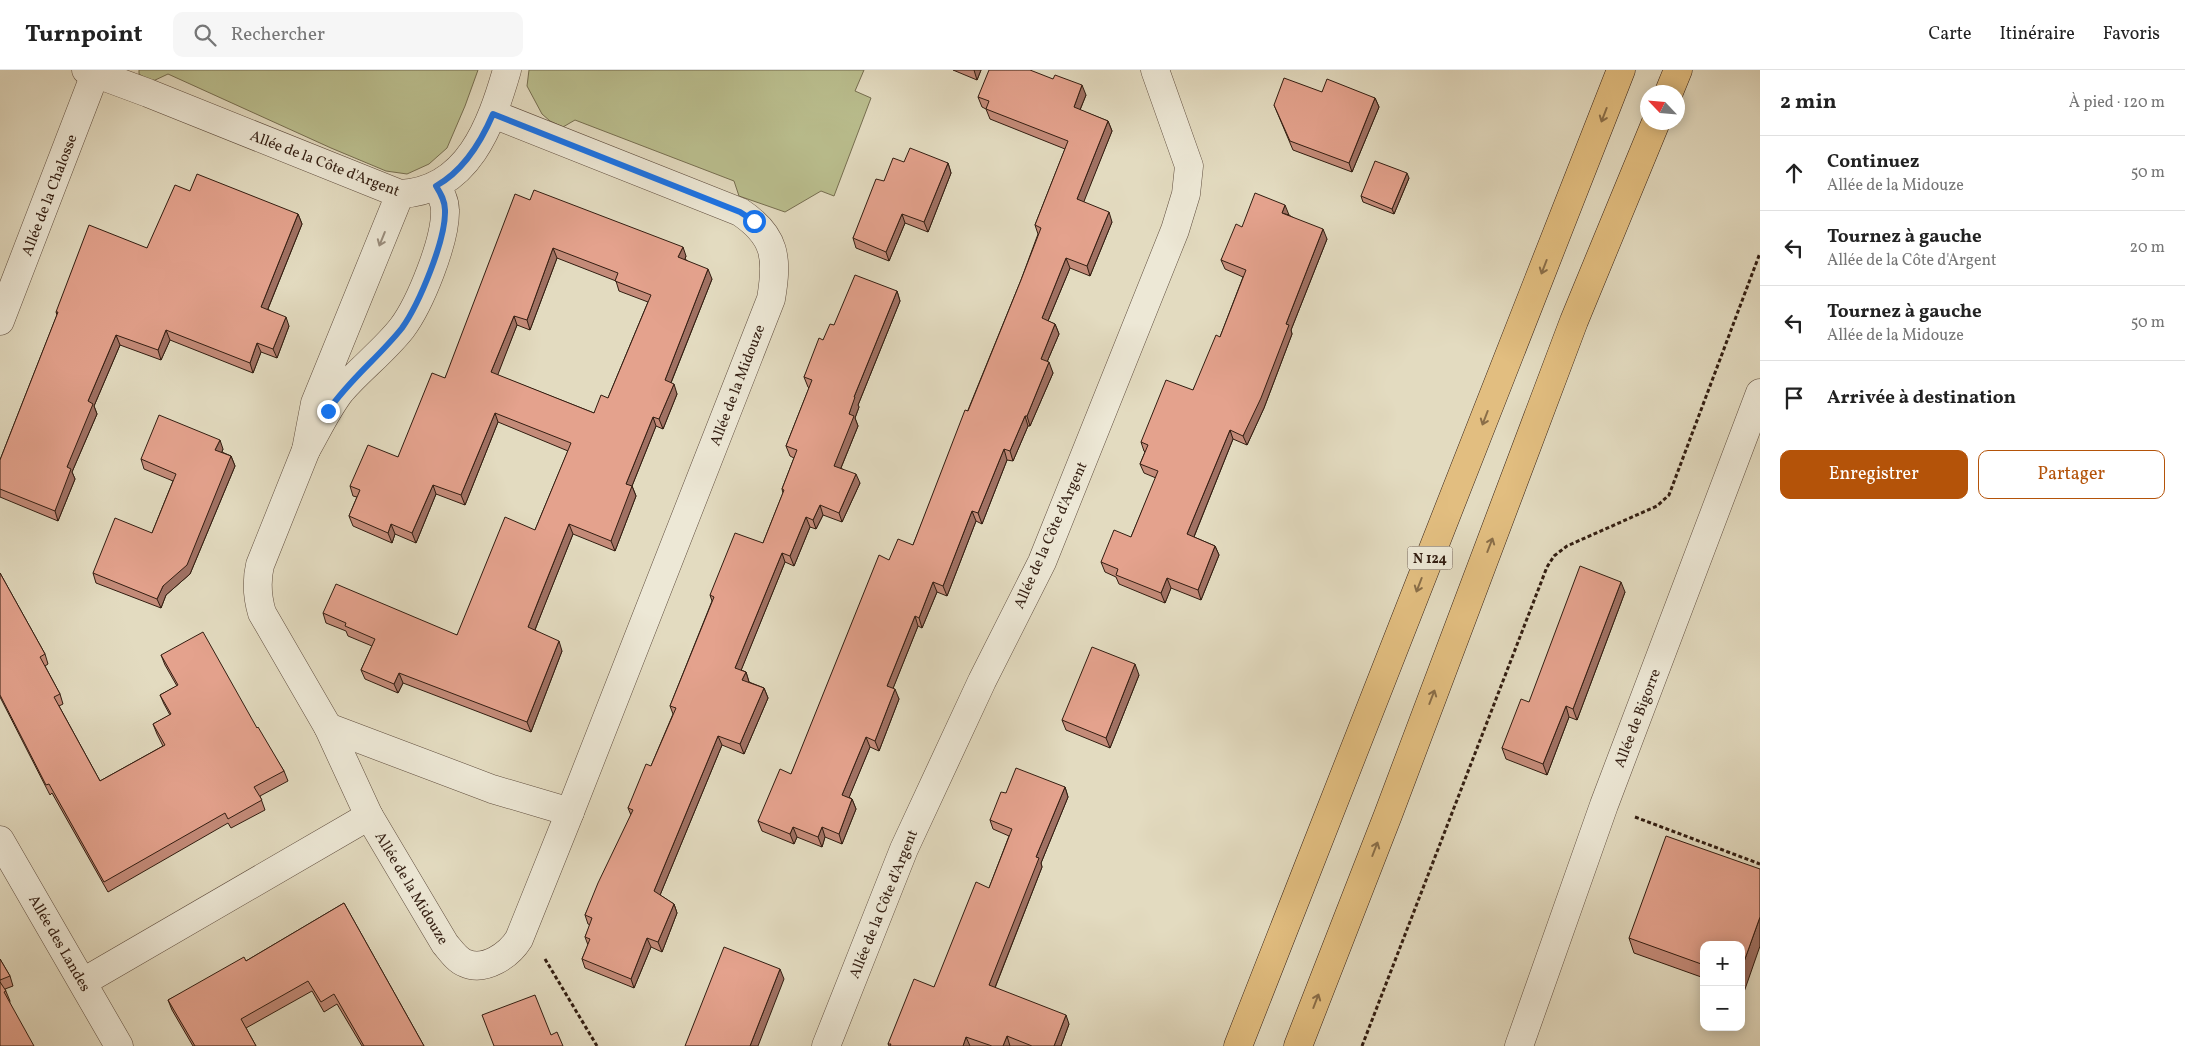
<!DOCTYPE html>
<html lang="fr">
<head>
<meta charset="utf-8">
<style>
	:root { --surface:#fff; --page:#f6f6f6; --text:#222; --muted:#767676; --line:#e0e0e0; --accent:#b45309 }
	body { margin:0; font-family:Vollkorn,serif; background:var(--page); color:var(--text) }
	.controls { position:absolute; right:15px; bottom:15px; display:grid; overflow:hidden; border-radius:10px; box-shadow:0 2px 12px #0003 }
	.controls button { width:45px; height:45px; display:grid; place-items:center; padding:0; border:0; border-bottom:1px solid var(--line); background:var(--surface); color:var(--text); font:25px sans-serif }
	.compass { position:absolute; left:1640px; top:15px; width:45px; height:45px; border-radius:50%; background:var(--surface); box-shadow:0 2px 12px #0003; rotate:296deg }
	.stop { position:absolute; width:15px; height:15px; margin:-11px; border:4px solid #1a73e8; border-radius:50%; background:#fff }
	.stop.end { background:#1a73e8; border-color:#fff; box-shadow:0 1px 5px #0008 }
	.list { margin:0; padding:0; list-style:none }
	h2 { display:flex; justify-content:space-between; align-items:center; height:65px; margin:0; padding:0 20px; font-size:21px }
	h2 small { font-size:16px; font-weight:400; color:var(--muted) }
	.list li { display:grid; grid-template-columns:32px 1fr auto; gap:15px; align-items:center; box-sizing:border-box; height:75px; padding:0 20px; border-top:1px solid var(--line) }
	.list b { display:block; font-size:19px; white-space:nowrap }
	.list p { margin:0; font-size:16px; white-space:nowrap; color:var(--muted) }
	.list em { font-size:16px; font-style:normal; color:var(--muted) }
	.actions { display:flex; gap:10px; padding:15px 20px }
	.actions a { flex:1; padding:11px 0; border:1px solid var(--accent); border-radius:10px; text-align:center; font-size:18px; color:var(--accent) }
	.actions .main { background:var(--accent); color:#fff }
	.icon { flex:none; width:28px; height:28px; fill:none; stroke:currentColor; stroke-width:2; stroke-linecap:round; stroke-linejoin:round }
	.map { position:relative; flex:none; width:1760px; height:976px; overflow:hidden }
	header { display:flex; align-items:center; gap:30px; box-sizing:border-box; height:70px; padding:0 25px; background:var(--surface); border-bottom:1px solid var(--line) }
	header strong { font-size:24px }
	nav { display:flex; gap:28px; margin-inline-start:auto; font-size:18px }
	.search { width:350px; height:45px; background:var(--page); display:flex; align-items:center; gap:12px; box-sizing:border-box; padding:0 18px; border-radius:10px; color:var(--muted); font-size:19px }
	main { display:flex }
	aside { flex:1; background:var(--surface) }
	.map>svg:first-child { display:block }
</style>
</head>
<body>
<header>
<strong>Turnpoint</strong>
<div class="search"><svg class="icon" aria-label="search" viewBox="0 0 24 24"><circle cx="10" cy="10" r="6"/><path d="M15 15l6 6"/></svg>Rechercher</div>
<nav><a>Carte</a><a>Itinéraire</a><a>Favoris</a></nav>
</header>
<main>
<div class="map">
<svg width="1760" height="976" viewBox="0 0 1760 976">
	<rect width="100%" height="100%" fill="#e3dbc0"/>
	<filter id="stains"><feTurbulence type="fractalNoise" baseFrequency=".004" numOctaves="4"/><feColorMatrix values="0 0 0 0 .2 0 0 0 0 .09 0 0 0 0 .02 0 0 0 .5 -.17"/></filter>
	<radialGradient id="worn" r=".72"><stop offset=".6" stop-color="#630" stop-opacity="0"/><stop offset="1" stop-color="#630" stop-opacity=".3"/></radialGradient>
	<!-- green -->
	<g fill="#babe8e" stroke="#766e50">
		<polygon points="139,0 478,0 465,36 447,78 429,94 407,104 386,101 331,78 168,4 151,12 139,4"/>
		<polygon points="529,0 864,0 855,21 871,28 834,126 821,121 785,142 739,126 734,111 575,50 563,57 550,51 542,44 527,16"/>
	</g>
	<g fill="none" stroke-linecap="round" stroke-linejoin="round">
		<defs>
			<g id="minor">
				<path d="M 86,0 L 148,23 L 400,124 C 468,121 491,55 507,0"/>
				<path d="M 493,44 L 740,142 C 776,166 778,188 771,229 L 570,742"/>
				<path d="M 400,124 L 315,333 L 306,380 C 317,361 327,339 341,321 C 360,299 384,281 402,258 C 420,234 446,170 445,140 C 445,131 441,124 436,116"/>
				<polyline points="0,251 95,4 100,0"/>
				<path d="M 328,657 L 492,719 L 570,742 L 519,869 C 509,885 485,902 465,893 C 457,890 451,881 445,874 L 369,746"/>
				<polyline points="0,770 119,976"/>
				<path d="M 83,912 L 369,746 L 328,657 L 262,543 C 257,526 256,512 260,495 L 306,380"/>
				<polyline points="826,976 904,779 982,611 1042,492 1175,160 1186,124 1189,96 1155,0"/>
				<polyline points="1519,976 1604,735 1760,323"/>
			</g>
			<g id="highway">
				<polyline points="1669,22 1678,0"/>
				<polyline points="1238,976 1621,0"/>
				<polyline points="1298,976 1388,745 1574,251 1656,52"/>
			</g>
		</defs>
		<!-- minor casing -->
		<use href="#minor" stroke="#5e4c3d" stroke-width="29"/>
		<!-- highway casing -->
		<use href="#highway" stroke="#321d11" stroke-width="29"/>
		<!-- path -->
		<g stroke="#321d11" stroke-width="3" stroke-dasharray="4 2.5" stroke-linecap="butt">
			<polyline points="1635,747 1760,794"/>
			<polyline points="545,889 597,976"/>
			<polyline points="1362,976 1547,497 1554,486 1567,476 1657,436 1669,425 1760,183"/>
		</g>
		<!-- minor -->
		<use href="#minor" stroke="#ede8d6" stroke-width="28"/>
		<!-- highway -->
		<use href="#highway" stroke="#e2be80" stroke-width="28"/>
	</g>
	<!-- wall -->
	<g fill="#c48b79" stroke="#321d11" fill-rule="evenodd">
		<polygon points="953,0 981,0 977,10"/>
		<polygon points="1322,22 1375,28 1379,37 1352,102 1293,80 1274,35"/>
		<polygon points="1086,25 1080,40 1108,51 1112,61 1083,132 1112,152 1090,206 1070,198 1048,251 1055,254 1059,264 1047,292 1053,303 1030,356 1028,356 1013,391 1007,390 982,454 976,451 947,526 937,522 922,558 918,556 893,618 899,629 879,681 870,677 849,727 852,729 856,739 842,774 825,767 822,777 797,767 794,774 762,761 758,751 791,704 889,490 913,475 1021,210 1038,164 1035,155 1065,79 990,49 986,39 982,37 978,27"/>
		<polygon points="904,92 948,93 951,103 928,162 905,153 889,191 856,178 853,168 884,111"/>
		<polygon points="1409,108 1394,144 1363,132 1361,126"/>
		<polygon points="190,121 298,144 302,154 268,239 289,256 277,288 261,282 253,303 170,270 161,290 120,275 94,336 97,344 72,402 75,409 58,451 0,427 0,390 57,245 56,242 147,178"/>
		<path d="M 530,130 L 686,186 L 685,189 L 712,209 L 671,313 L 677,324 L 663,359 L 656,356 L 632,416 L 636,426 L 615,481 L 573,464 L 545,534 L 535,560 L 562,581 L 531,662 L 403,613 L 398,623 L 365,609 L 361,600 L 372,576 L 348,566 L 346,561 L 326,553 L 323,543 L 457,565 L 535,460 L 568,381 L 498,352 L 465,435 L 436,424 L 416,473 L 395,464 L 392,473 L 353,456 L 349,446 L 357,427 L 353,426 L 350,416 L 398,387 L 445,308 ZM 557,188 L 616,211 L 619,221 L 648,232 L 608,328 L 594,343 L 497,305 L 517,255 L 530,260 Z"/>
		<polygon points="1289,145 1327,169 1291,260 1292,264 1264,338 1247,375 1233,369 1194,467 1215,476 1219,485 1201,530 1171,518 1165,533 1119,514 1116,507 1105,502 1101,492 1131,467 1156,408 1144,403 1140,394 1145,382 1144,381 1141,372 1193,320 1220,267 1243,207 1225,199 1221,190 1242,157"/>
		<polygon points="897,221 900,231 858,335 859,337 855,348 858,356 841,398 860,413 842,452 823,445 816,459 810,457 794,496 785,492 741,600 746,602 749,612 764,618 768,628 744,684 722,675 660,825 674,834 677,843 662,882 651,877 634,918 585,898 582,889 588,875 585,867 590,855 588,854 585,845 631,745 628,738 651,696 673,644 670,636 712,531 710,525 763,473 783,423 782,419 794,388 790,386 786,376 809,318 808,317 804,307 823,270 834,255"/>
		<polygon points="223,379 222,382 231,386 235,396 190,504 166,525 161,538 96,513 93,503 152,463 173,411 144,399 141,389"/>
		<polygon points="0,503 45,584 48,594 45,596 60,624 63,634 59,636 100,711 163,676 157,664 153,654 170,645 164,634 160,625 177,616 165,595 161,585 257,658 284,701 288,711 260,726 265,740 231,758 228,753 108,822 52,723 50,725 0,627"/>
		<polygon points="1625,522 1577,650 1569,647 1547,705 1506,689 1502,678 1529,632"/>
		<polygon points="1139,605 1110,678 1066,660 1062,650"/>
		<polygon points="1065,717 1068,727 1041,793 1042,797 995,918 1069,954 1061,976 889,976 888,974 934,917 989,818 1009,766 993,759 990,750 1006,723"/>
		<polygon points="1760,799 1744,922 1741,921 1741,875 1704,875 1704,908 1634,883 1629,868"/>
		<polygon points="344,833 424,976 362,976 337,934 324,942 312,921 246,958 256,976 193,976 172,940 168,930 246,891"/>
		<polygon points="0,889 10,906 13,916 5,919 10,931 0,976"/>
	</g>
	<!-- shaded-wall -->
	<g fill="#a07163" stroke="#321d11">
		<polygon points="974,0 981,0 977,10"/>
		<polygon points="1082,15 1086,25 1077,47 1074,37"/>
		<polygon points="1375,28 1379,37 1352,102 1349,93"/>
		<polygon points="1108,51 1112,61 1081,139 1077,129"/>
		<polygon points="948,93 951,103 928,162 924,152"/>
		<polygon points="1407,103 1409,108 1394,144 1392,139"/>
		<polygon points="1285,135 1289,145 1282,143"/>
		<polygon points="1109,142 1112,152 1090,206 1087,196"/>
		<polygon points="298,144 302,154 265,246 261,237"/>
		<polygon points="902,144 905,153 889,191 886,182"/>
		<polygon points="1323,159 1327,169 1291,260 1292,264 1264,338 1247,375 1243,366 1286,254"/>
		<polygon points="683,177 686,186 682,197 678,187"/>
		<polygon points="553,178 557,188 530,260 527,250"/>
		<polygon points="1066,188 1070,198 1045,258 1042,248"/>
		<polygon points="708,199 712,209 668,320 665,310"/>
		<polygon points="897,221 900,231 858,335 859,337 855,348 858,356 838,405 834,396 854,327"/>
		<polygon points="514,246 517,255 495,312 491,302"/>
		<polygon points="286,247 289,256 277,288 273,279"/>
		<polygon points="1055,254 1059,264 1044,299 1041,289"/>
		<polygon points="166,260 170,270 161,290 158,280"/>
		<polygon points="116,265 120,275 94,336 97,344 72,402 75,409 58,451 55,441 67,397 88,331"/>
		<polygon points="257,273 261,282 253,303 250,293"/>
		<polygon points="1049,292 1053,303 1030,356 1027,346"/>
		<polygon points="674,314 677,324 663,359 659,349"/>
		<polygon points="495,343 498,352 465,435 461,425"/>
		<polygon points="1025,346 1028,356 1013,391 1010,381"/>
		<polygon points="653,347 656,356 632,416 636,426 615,481 611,471 626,414"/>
		<polygon points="1230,360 1233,369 1191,474 1187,464"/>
		<polygon points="220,370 223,379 219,389 215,380"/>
		<polygon points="1004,379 1007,390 982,454 978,443"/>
		<polygon points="231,386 235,396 190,504 166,525 161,538 157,529 163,516"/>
		<polygon points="856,404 860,413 842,452 839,443"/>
		<polygon points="433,415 436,424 416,473 412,463"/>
		<polygon points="820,435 823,445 816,459 813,450"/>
		<polygon points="972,441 976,451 947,526 943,516"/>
		<polygon points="806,447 810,457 794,496 790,486"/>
		<polygon points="391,454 395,464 392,473 388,463"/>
		<polygon points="569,454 573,464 532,567 528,557"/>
		<polygon points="1215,476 1219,485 1201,530 1198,520"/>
		<polygon points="782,483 785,492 738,608 735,598"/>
		<polygon points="1167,508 1171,518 1165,533 1161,523"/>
		<polygon points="933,512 937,522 922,558 919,548"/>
		<polygon points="1621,512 1625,522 1577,650 1573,639"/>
		<polygon points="915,546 918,556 890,626 887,616"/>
		<polygon points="559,571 562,581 531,662 527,652"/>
		<polygon points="1135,594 1139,605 1110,678 1106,668"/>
		<polygon points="746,602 749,612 746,619 742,610"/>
		<polygon points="399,603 403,613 398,623 394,614"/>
		<polygon points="764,618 768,628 744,684 740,674"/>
		<polygon points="895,619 899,629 879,681 875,671"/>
		<polygon points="1566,636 1569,647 1547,705 1543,694"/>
		<polygon points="718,666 722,675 658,830 654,821"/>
		<polygon points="866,667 870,677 846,735 842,725"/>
		<polygon points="1065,717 1068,727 1041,793 1042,797 992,925 989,915 1036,787"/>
		<polygon points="852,729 856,739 842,774 839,764"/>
		<polygon points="793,757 797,767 794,774 790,764"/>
		<polygon points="822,757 825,767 822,777 818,767"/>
		<polygon points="674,834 677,843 662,882 658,872"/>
		<polygon points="1760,847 1760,876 1744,922 1741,915 1741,900"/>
		<polygon points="647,868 651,877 634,918 631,909"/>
		<polygon points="780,899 784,909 758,976 750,976"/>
		<polygon points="1066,945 1069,954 1061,976 1054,976"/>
		<polygon points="1007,966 1010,976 1003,976"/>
		<polygon points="966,967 970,976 963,976"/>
	</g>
	<!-- building -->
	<g fill="#e4a28d" stroke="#321d11" fill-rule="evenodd">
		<polygon points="989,0 1030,0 1053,9 1055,5 1082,15 1074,37 1108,51 1077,129 1109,142 1087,196 1066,188 1042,248 1055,254 1041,289 1049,292 1027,346 1025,346 1010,381 1004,379 978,443 972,441 943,516 933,512 919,548 915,546 887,616 895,619 875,671 866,667 842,725 852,729 839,764 822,757 818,767 793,757 790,764 758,751 780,699 791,704 879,485 889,490 898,469 913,475 965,340 968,341 1021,210 1041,158 1035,155 1068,71 986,39 989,31 978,27"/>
		<polygon points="1284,8 1322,22 1327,9 1375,28 1349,93 1290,71 1274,35"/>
		<polygon points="910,78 948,93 924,152 902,144 886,182 853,168 876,109 884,111 893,88 904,92"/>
		<polygon points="1375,91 1407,103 1392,139 1361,126"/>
		<polygon points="197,104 298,144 261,237 286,247 273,279 257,273 250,293 166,260 158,280 116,265 88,331 93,334 67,397 71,399 55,441 0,419 0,390 58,242 56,242 89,155 147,178 175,115 190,121"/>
		<path d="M 534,120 L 683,177 L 678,187 L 708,199 L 665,310 L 674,314 L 659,349 L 653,347 L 626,414 L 632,416 L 611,471 L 569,454 L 541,524 L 528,557 L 559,571 L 527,652 L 399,603 L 394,614 L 361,600 L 375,569 L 345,556 L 346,553 L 323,543 L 336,514 L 457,565 L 505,447 L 535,460 L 571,373 L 495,343 L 461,425 L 433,415 L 412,463 L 391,454 L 388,463 L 349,446 L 360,420 L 350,416 L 368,375 L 398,387 L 432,303 L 445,308 L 515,124 L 530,130 ZM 553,178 L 618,203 L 615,211 L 651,225 L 608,328 L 601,325 L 594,343 L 491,302 L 514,246 L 527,250 Z"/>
		<polygon points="1255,123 1285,135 1282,143 1323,159 1286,254 1289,255 1261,328 1243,366 1230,360 1187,464 1215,476 1198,520 1167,508 1161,523 1116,505 1118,499 1101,492 1114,460 1131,467 1158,401 1140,394 1148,375 1141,372 1166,310 1193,320 1216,265 1220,267 1246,200 1221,190 1236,154 1242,157"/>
		<polygon points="855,205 897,221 854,327 855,327 849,344 854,346 834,396 856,404 839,443 820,435 813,450 806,447 790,486 782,483 735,598 746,602 742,610 764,618 740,674 718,666 654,821 674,834 658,872 647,868 631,909 582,889 590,869 585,867 592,848 585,845 598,813 633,740 628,738 646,694 651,696 676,638 670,636 714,527 710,525 735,463 763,473 784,420 782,419 797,380 786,376 812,310 804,307 819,268 823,270 830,254 834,255"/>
		<polygon points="159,345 220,370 215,380 231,386 187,495 163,516 157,529 93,503 115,448 152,463 176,404 141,389"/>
		<polygon points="1580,496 1621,512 1573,639 1566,636 1543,694 1502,678 1521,629 1529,632"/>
		<polygon points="0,503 45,584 40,587 60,624 54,627 100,711 165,675 153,654 171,644 160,625 178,615 161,585 203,562 257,658 258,657 284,701 254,717 262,730 228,749 225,743 104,812 49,714 46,715 0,625"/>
		<polygon points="1092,577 1135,594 1106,668 1062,650"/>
		<polygon points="1016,698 1065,717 1036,787 1039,788 989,915 1066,945 1054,976 1032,976 1007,966 1003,976 992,976 966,967 963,976 890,976 891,974 888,974 914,909 934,917 976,812 989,818 1012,759 990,750 1001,722 1006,723"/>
		<polygon points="1666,766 1760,799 1760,847 1741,900 1741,875 1704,875 1704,895 1629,868"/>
		<polygon points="344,833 424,976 364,976 334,924 321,932 308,911 241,949 256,976 195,976 168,930 244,887 246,891"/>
		<polygon points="724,877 780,899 750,976 685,976"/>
		<polygon points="0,889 10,906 0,910"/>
		<polygon points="0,912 6,921 4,922 34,976 0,976"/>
		<polygon points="535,925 551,965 557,962 563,976 494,976 482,945"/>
	</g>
	<!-- one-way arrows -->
	<defs><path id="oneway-shaft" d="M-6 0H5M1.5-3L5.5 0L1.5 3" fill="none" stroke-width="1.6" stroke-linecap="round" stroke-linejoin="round" transform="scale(1.25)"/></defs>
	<g stroke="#8a6e48">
		<use href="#oneway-shaft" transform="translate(1604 45) rotate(111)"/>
		<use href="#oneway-shaft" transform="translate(1544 197) rotate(111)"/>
		<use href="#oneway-shaft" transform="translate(1485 348) rotate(111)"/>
		<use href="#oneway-shaft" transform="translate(1490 475) rotate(-69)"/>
		<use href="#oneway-shaft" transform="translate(1419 515) rotate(111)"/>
		<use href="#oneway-shaft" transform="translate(1432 627) rotate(-69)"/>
		<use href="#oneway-shaft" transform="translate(1375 779) rotate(-69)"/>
		<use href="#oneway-shaft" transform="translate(1316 931) rotate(-69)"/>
	</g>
	<use stroke="#998d7d" href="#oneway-shaft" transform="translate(382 169) rotate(112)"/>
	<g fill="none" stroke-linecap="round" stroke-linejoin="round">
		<!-- route -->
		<path stroke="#1a73e8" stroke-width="6" d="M 328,341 C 349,310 379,287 402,258 C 419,234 446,170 445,140 C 445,131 441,124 436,116 C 463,101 481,72 493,44 L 740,142 L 754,151"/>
	</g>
	<g text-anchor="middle" stroke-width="4.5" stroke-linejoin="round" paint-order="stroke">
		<!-- shield labels -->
		<rect fill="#ede8d6" stroke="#6a5a4c" stroke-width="1" x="1407.5" y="476.5" width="45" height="23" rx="4"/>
		<g font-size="14" font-weight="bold" fill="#321d11">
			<text x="1430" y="493">N 124</text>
		</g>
		<!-- street labels -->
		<g font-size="15" fill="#321d11" stroke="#ede8d6">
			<text transform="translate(325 93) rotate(21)" y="5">Allée de la Côte d'Argent</text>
			<text transform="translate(49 125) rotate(-69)" y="5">Allée de la Chalosse</text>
			<text transform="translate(737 315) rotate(-69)" y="5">Allée de la Midouze</text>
			<text transform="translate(1050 465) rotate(-66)" y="5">Allée de la Côte d'Argent</text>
			<text transform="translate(1637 648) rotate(-69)" y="5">Allée de Bigorre</text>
			<text transform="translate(412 818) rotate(59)" y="5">Allée de la Midouze</text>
			<text transform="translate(883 834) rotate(-68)" y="5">Allée de la Côte d'Argent</text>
			<text transform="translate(60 873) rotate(60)" y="5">Allée des Landes</text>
		</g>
	</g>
	<rect width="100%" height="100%" filter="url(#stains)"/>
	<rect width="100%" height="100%" fill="url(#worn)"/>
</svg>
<div class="controls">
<button>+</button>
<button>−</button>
</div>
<svg class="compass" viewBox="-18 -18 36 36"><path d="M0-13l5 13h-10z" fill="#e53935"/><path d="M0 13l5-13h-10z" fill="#767676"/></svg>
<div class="stop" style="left:754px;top:151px"></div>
<div class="stop end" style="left:328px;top:341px"></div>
</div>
<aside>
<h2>2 min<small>À pied · 120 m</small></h2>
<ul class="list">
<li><svg class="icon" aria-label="ahead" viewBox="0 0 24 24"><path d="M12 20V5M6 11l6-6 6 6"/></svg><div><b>Continuez</b><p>Allée de la Midouze</p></div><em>50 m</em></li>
<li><svg class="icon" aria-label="left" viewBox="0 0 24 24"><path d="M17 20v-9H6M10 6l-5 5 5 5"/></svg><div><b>Tournez à gauche</b><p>Allée de la Côte d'Argent</p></div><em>20 m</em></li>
<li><svg class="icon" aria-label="left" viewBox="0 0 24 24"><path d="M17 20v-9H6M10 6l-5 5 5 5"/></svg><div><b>Tournez à gauche</b><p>Allée de la Midouze</p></div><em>50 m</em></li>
<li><svg class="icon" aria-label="arrive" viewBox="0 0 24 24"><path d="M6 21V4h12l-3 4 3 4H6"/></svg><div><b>Arrivée à destination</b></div></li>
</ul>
<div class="actions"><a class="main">Enregistrer</a><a>Partager</a></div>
</aside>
</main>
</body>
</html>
